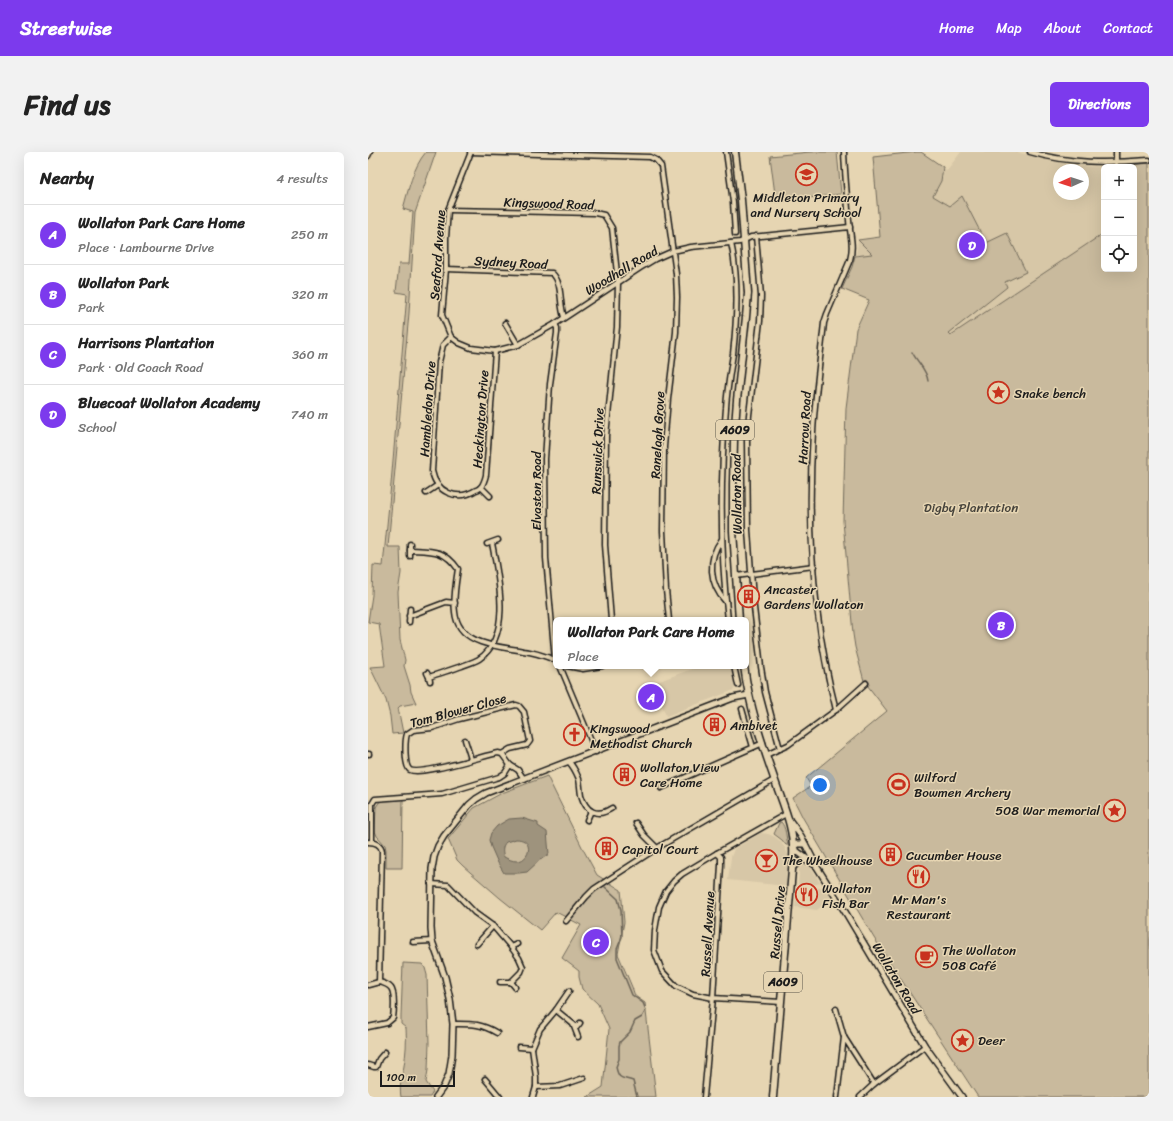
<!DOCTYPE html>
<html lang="en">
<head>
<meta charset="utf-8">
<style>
	:root { --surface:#fff; --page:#f2f2f2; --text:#222; --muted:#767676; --line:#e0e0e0; --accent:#7c3aed }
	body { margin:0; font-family:Sriracha,sans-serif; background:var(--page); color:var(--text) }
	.controls { position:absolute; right:12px; top:12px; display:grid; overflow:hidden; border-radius:6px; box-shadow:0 4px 16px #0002 }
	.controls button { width:36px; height:36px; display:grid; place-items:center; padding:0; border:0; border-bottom:1px solid var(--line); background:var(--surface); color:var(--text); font:20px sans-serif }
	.compass { position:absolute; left:685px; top:12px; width:36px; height:36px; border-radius:50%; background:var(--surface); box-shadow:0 4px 16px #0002; rotate:267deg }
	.scale { position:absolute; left:12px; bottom:10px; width:75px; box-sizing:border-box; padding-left:4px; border:2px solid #1c1c1c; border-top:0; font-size:11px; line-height:14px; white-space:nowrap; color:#1c1c1c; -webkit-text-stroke:3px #e6d5b2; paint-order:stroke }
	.you { position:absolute; left:452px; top:633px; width:14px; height:14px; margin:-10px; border:3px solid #fff; border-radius:50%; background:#1a73e8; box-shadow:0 0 0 6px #1a73e833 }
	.badge { display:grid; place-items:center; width:26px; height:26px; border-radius:50%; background:var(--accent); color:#fff; font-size:13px; font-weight:700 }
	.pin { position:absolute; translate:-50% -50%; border:2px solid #fff; box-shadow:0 1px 4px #0006 }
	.popup { position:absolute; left:185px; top:465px; width:196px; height:52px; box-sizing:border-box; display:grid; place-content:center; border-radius:6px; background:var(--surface); filter:drop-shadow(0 1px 3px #0005); font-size:13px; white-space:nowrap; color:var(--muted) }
	.popup b { font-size:15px; color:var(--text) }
	.popup::after { content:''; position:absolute; left:50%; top:100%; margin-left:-8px; border:8px solid transparent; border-top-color:var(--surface) }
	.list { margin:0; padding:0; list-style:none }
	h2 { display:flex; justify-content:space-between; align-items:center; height:52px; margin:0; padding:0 16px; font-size:17px }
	h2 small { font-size:13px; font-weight:400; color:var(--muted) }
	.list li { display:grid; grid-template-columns:26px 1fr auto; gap:12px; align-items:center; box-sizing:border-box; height:60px; padding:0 16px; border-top:1px solid var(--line) }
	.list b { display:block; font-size:15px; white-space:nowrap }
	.list p { margin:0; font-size:13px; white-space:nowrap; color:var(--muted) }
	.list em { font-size:13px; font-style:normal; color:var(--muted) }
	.icon { flex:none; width:22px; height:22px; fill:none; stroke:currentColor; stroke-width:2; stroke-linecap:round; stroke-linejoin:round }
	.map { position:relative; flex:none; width:781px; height:945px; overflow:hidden; border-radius:6px }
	header { display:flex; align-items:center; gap:24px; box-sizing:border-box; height:56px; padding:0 20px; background:var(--accent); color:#fff }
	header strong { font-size:19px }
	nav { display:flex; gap:22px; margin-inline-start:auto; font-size:14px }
	.intro { display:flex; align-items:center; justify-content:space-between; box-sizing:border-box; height:96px; padding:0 24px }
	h1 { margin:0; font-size:28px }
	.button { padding:10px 18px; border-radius:6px; background:var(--accent); color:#fff; font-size:14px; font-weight:700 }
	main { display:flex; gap:24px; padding:0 24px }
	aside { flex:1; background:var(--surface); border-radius:6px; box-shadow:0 4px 16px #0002 }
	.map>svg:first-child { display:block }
</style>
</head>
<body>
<header>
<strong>Streetwise</strong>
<nav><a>Home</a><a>Map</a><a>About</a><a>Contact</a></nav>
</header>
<div class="intro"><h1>Find us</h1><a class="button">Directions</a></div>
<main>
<aside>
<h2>Nearby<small>4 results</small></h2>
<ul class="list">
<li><span class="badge">A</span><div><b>Wollaton Park Care Home</b><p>Place · Lambourne Drive</p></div><em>250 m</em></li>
<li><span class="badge">B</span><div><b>Wollaton Park</b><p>Park</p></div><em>320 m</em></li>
<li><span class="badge">C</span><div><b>Harrisons Plantation</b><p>Park · Old Coach Road</p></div><em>360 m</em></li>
<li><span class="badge">D</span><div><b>Bluecoat Wollaton Academy</b><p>School</p></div><em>740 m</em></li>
</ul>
</aside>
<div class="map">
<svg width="781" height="945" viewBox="0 0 781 945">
	<rect width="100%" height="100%" fill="#e6d5b2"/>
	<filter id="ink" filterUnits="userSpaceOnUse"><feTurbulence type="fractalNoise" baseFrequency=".025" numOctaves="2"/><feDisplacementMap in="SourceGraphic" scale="8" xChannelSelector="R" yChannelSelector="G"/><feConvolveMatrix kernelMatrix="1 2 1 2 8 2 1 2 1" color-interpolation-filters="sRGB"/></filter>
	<g filter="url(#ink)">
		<!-- built -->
		<g fill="#d7c7a7" fill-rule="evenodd">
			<path d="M 548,0 L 553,0 L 579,18 L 593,0 L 649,0 L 683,9 L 713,14 L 745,15 L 736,15 L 736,81 L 583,183 L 504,103 L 487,104 L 489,97 L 490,88 L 512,85 L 505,5 ZM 691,18 L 715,18 L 715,42 L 691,42 Z"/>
			<polygon points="332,514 363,514 367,534 366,538 298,564 286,531"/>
			<polygon points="393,681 400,682 407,685 412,689 417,696 420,703 418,734 360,728 363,705 366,697"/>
			<polygon points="435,713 442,714 452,731 430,737 431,717"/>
			<polygon points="455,735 463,747 449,758 427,755 428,742"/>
		</g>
		<!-- green -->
		<g fill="#c9ba9d" stroke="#726b5c">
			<path d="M 58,0 L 68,0 L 47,61 L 41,161 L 20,395 L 32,395 L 33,421 L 30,440 L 32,488 L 37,508 L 36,514 L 42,533 L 43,540 L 48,551 L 32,554 L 30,556 L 35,581 L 24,582 L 22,564 L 18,548 L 2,515 L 17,514 L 11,472 L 0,470 L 4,443 L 5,413 L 15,414 L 23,332 L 39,142 L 28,140 L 31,112 L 41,112 L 45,60 L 35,57 C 40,39 45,15 58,0 Z"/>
			<polygon points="442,0 469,0 473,42 408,50 402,4"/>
			<polygon points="548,0 553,0 575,15 573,29 565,44 582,54 594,44 618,91 639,81 658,120 637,130 639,135 581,181 583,183 736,81 736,117 766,117 766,15 745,15 781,11 781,945 610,945 506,786 435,666 425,646 443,634 438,626 519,559 496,529 487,495 485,482 475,369 478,256 488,177 501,148 474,137 484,115 487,104 504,102 490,88 512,85 505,5"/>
			<polygon points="179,624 216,699 229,723 253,738 256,770 250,802 264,835 267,844 277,851 288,945 219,945 235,935 241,877 230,852 214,837 211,825 211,819 194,806 213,773 188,760 172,778 132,746 95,714 89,708 80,687 106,656 134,641"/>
			<polygon points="35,647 34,716 18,716 18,698 17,693 9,684 7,679 8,655 12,649"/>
			<path d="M 413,670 C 418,675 418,686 420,693 L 418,693 L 414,688 L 406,682 L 411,671 Z"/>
			<path d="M 35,811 L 54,812 L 57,816 L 59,823 L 61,891 L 60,918 L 58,930 L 65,940 L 62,945 L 33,945 C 31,934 34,924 36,914 C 38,901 39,889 38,876 L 33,872 L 33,864 Z"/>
		</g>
		<!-- water -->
		<path fill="#9e937d" stroke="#6a6356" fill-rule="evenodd" d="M 154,666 L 170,671 L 170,674 L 179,680 L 181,702 L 172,708 L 159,720 L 151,721 L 136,721 L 130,711 L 123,695 L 121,688 L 123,681 L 129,674 L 141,667 ZM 148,687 C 167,687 162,709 149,709 C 144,709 140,707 136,705 C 134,699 134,694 138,690 Z"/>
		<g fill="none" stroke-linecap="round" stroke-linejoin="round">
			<!-- stream -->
			<g stroke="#6a6356" stroke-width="1.5">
				<path d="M 544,200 C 549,210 559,218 560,229"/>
				<path d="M 237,735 L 250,747 L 253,758 L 254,785 L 249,797 L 249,806 L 264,843 L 275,851 L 278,858 L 274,865 L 267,869 L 262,880 L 252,890 L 251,894 L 251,907 L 248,915 C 251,929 254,925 265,929 L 269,945"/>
			</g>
			<defs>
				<g id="minor">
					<polyline points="102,0 282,5 288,8 293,14 308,122 309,145 308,180 300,247 296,295 295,379 298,438 301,468"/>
					<polyline points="358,0 365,50 367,82"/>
					<path d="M 662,0 C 702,12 740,11 781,8"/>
					<polyline points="748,0 748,11"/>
					<polyline points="0,4 2,0"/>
					<polyline points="80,58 227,61 236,63 244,76 250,130 249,175 238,284 237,393 243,468"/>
					<polyline points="388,84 393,144 392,169 381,263 379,289 380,378 385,447 393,515 397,540 412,597"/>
					<path d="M 78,117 L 184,121 C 195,131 191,151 196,165"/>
					<polyline points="137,171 150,193"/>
					<polyline points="83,185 91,191 103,196 127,199 150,193 187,172 272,116 287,107 305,99 323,95 372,90 383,85 482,75"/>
					<path d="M 83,185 L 75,193 L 71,210 L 64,319 C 68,340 89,350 108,338 C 109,338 112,336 113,335 C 116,331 117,327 118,323 L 127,199"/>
					<polyline points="83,185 74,163 78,117 78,86 80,58 103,0"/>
					<polyline points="113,335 122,344"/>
					<polyline points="58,341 70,333"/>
					<path d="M 354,387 C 339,407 341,432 358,450"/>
					<polyline points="119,392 130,388"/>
					<path d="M 42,398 C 64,399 76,397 90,417 C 88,430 85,446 87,460 C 90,493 129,494 155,499 C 166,500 177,504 187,508"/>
					<polyline points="42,404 42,392"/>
					<polyline points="368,424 446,414"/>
					<polyline points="41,464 78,450 87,451"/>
					<path d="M 360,468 C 352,398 352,327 358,256 C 359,238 362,220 365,202 C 369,165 371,127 363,91"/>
					<polyline points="41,470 42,457"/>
					<polyline points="187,508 178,406 177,307 182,232 189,181 189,176 187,172"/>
					<polyline points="192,514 228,600"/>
					<polyline points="199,514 215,517 234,514"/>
					<polyline points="366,514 370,533"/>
					<polyline points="59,521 61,525 62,529"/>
					<path d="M 61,525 C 72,521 83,518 94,514 C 99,512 106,510 111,507 C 145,484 130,424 124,391"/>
					<polyline points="374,557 385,595"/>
					<path d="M 468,558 C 445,469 439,371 445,280 C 447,244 452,208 456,171 L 459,162 L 482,108 C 486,93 482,84 481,68 C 479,46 477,23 476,0"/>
					<polyline points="97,588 103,607"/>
					<polyline points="0,602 1,602"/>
					<path d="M 134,602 L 142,597 L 159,593 L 162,589 L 156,560 L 151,554 L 148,553 L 91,567 L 64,576 L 45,578 L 39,582 C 37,588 36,614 42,618 C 53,624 115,604 130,601 L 134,602 L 142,613"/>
					<polyline points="398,603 420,593 468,558 498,531"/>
					<path d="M 201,610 C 206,615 208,620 211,627 C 212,632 212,637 213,643 C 218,660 229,666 244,656"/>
					<polyline points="293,636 395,591"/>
					<polyline points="219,668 223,659"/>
					<polyline points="268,671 276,683 289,696"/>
					<path d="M 0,690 C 7,690 13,692 14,699 L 11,830"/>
					<polyline points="4,690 4,652 7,647 74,642 131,625 137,621 142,613 150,618 156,627"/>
					<polyline points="63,732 80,733 107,761 125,774 143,795 151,806 155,815 153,820 143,830"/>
					<polyline points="198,769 218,745 226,737 289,696 406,628"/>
					<polyline points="45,790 64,789"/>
					<polyline points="109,792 125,774"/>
					<polyline points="143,795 149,792"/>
					<polyline points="132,830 143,830 147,835"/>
					<polyline points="0,833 11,830"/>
					<polyline points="413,850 345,846 325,842 308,834 294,819 286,798 287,778 291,755 298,739 306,729 314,722 349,701 418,662"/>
					<polyline points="468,857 476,885"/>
					<polyline points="188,858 205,872 210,885"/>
					<path d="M 85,872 C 103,872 112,871 129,881"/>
					<polyline points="205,872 209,875 212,871"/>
					<path d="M 0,875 L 19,871 L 25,866 C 26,859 27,841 23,836 C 20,832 15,831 11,830"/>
					<polyline points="151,895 164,896"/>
					<polyline points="0,913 6,915 8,915 11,907 17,900"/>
					<polyline points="117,927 132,945"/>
					<polyline points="168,935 192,934 216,926"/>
					<polyline points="165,945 168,935 168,925 164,896 172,877 188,858 201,839"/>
					<polyline points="336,945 345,846 353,713 353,705 349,701"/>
					<polyline points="469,945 476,885 506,932"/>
					<polyline points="492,945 506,932 557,894"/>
				</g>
				<g id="tertiary">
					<polyline points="420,666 433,684 449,715 479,763 557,894 594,945"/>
					<polyline points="426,695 429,692 437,692"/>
					<polyline points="426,697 447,713"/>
					<path d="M 424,716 C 429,711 433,707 441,709"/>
					<polyline points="68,945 76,934 81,922 84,903 85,872 82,847 77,825 64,789 63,776 64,717 66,705 70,694 76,684 101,653 108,647 118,641 365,546 381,543"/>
				</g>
				<g id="primary">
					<polyline points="367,0 373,48 380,141 378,165 369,248 366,288 365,332 365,379 371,468"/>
					<path d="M 376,514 C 381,553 394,592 407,629 C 416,655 427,678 425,706 L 405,945"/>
				</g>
			</defs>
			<!-- minor casing -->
			<use href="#minor" stroke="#1c1c1c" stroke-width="7"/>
			<!-- tertiary casing -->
			<use href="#tertiary" stroke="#1c1c1c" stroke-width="8"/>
			<!-- primary casing -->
			<use href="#primary" stroke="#1c1c1c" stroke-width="9"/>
			<!-- minor -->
			<use href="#minor" stroke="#e6d5b2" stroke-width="4"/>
			<!-- tertiary -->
			<use href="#tertiary" stroke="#e6d5b2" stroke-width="5"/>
			<!-- primary -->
			<use href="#primary" stroke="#e6d5b2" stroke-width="6"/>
		</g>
	</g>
	<!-- icons -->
	<defs>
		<symbol id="school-ring" viewBox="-11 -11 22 22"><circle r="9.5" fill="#e6d5b2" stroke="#c8321e" stroke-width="1.5"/><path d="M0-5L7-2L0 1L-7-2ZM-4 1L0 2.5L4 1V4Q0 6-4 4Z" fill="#c8321e"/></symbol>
		<symbol id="sight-ring" viewBox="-11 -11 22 22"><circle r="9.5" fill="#e6d5b2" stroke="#c8321e" stroke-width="1.5"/><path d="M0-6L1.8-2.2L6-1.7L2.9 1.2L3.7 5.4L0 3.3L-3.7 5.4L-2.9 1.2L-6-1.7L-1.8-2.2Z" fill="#c8321e"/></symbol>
		<symbol id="building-ring" viewBox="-11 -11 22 22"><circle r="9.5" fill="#e6d5b2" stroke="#c8321e" stroke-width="1.5"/><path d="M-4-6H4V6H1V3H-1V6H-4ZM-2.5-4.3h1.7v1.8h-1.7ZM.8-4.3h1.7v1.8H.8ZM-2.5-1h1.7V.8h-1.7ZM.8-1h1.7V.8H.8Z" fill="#c8321e"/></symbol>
		<symbol id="church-ring" viewBox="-11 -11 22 22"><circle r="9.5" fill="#e6d5b2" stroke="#c8321e" stroke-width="1.5"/><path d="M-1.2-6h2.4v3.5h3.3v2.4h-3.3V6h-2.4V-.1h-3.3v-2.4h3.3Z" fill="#c8321e"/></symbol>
		<symbol id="stadium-ring" viewBox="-11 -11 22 22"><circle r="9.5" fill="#e6d5b2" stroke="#c8321e" stroke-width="1.5"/><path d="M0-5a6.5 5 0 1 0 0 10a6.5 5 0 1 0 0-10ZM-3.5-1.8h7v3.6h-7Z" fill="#c8321e"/></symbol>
		<symbol id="bar-ring" viewBox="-11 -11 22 22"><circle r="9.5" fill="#e6d5b2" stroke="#c8321e" stroke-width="1.5"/><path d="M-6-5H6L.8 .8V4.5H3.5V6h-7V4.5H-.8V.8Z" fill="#c8321e"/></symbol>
		<symbol id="restaurant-ring" viewBox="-11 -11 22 22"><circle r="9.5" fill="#e6d5b2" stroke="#c8321e" stroke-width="1.5"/><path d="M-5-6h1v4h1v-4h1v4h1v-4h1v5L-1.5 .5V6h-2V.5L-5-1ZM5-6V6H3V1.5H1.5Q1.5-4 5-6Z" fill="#c8321e"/></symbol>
		<symbol id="cafe-ring" viewBox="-11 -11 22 22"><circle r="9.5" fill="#e6d5b2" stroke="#c8321e" stroke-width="1.5"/><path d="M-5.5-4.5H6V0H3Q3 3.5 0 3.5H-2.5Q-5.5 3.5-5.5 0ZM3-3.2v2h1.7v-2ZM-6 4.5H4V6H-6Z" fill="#c8321e"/></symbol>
	</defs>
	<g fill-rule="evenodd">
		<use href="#school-ring" x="426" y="10" width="25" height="25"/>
		<use href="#sight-ring" x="618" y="228" width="25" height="25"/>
		<use href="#building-ring" x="368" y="432" width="25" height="25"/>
		<use href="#building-ring" x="334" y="560" width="25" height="25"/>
		<use href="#church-ring" x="194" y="570" width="25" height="25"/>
		<use href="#building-ring" x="244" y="610" width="25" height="25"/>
		<use href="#stadium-ring" x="518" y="620" width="25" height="25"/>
		<use href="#sight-ring" x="734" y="646" width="25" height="25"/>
		<use href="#building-ring" x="226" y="684" width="25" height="25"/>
		<use href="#building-ring" x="510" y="690" width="25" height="25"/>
		<use href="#bar-ring" x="386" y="696" width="25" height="25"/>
		<use href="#restaurant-ring" x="538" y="712" width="25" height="25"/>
		<use href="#restaurant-ring" x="426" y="730" width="25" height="25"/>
		<use href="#cafe-ring" x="546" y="792" width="25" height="25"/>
		<use href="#sight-ring" x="582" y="876" width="25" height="25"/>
	</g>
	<g text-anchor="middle" stroke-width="3" stroke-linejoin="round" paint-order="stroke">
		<!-- shield labels -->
		<g fill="#e6d5b2" stroke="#595449" stroke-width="1">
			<rect x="348" y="268" width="38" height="20" rx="3"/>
			<rect x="396" y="820" width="38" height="20" rx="3"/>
		</g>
		<g font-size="12" font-weight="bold" fill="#1c1c1c">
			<text x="367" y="282">A609</text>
			<text x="415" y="834">A609</text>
		</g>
		<!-- poi labels -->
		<g font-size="13" fill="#1c1c1c" stroke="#e6d5b2" text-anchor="start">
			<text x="438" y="50" text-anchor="middle">Middleton Primary<tspan x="438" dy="15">and Nursery School</tspan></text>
			<text x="646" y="246">Snake bench</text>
			<text x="396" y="442">Ancaster<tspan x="396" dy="15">Gardens Wollaton</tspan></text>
			<text x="362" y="578">Ambivet</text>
			<text x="222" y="581">Kingswood<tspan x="222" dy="15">Methodist Church</tspan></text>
			<text x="272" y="620">Wollaton View<tspan x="272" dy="15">Care Home</tspan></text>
			<text x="546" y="630">Wilford<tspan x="546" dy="15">Bowmen Archery</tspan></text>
			<text x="732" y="663" text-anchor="end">508 War memorial</text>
			<text x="254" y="702">Capitol Court</text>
			<text x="538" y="708">Cucumber House</text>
			<text x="414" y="713">The Wheelhouse</text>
			<text x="454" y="741">Wollaton<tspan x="454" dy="15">Fish Bar</tspan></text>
			<text x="551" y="752" text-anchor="middle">Mr Man's<tspan x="551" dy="15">Restaurant</tspan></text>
			<text x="574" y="803">The Wollaton<tspan x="574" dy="15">508 Café</tspan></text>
			<text x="610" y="893">Deer</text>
		</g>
		<!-- street labels -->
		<g font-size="13" fill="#1c1c1c" stroke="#e6d5b2">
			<text transform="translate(181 51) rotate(2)" y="5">Kingswood Road</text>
			<text transform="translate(69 103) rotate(-86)" y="5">Seaford Avenue</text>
			<text transform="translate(143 110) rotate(3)" y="5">Sydney Road</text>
			<text transform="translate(253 118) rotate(-31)" y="5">Woodhall Road</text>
			<text transform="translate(59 257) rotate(-86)" y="5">Hambledon Drive</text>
			<text transform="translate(112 267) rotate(-86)" y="5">Heckington Drive</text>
			<text transform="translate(436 276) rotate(-87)" y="5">Harrow Road</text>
			<text transform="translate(289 283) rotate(-87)" y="5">Ranelagh Grove</text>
			<text transform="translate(229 299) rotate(-88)" y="5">Runswick Drive</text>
			<text transform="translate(168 339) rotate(-90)" y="5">Elvaston Road</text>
			<text transform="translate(368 342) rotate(-91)" y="5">Wollaton Road</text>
			<text transform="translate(90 558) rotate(-15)" y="5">Tom Blower Close</text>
			<text transform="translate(409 770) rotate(-85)" y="5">Russell Drive</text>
			<text transform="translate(339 782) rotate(-87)" y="5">Russell Avenue</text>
			<text transform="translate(529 826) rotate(59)" y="5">Wollaton Road</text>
		</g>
		<!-- park labels -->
		<g font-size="13" fill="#47443c" stroke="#e6d5b2">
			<text x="603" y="360">Digby Plantation</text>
		</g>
	</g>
</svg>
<div class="controls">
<button>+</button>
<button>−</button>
<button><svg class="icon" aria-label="locate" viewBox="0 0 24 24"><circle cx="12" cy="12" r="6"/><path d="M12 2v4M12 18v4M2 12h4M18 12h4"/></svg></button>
</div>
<svg class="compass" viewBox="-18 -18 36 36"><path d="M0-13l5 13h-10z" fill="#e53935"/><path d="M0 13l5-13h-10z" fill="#767676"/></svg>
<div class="scale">100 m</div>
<div class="you"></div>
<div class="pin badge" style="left:283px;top:545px">A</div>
<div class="popup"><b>Wollaton Park Care Home</b>Place</div>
<div class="pin badge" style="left:633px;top:473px">B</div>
<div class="pin badge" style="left:228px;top:790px">C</div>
<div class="pin badge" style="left:604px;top:93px">D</div>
</div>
</main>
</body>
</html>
